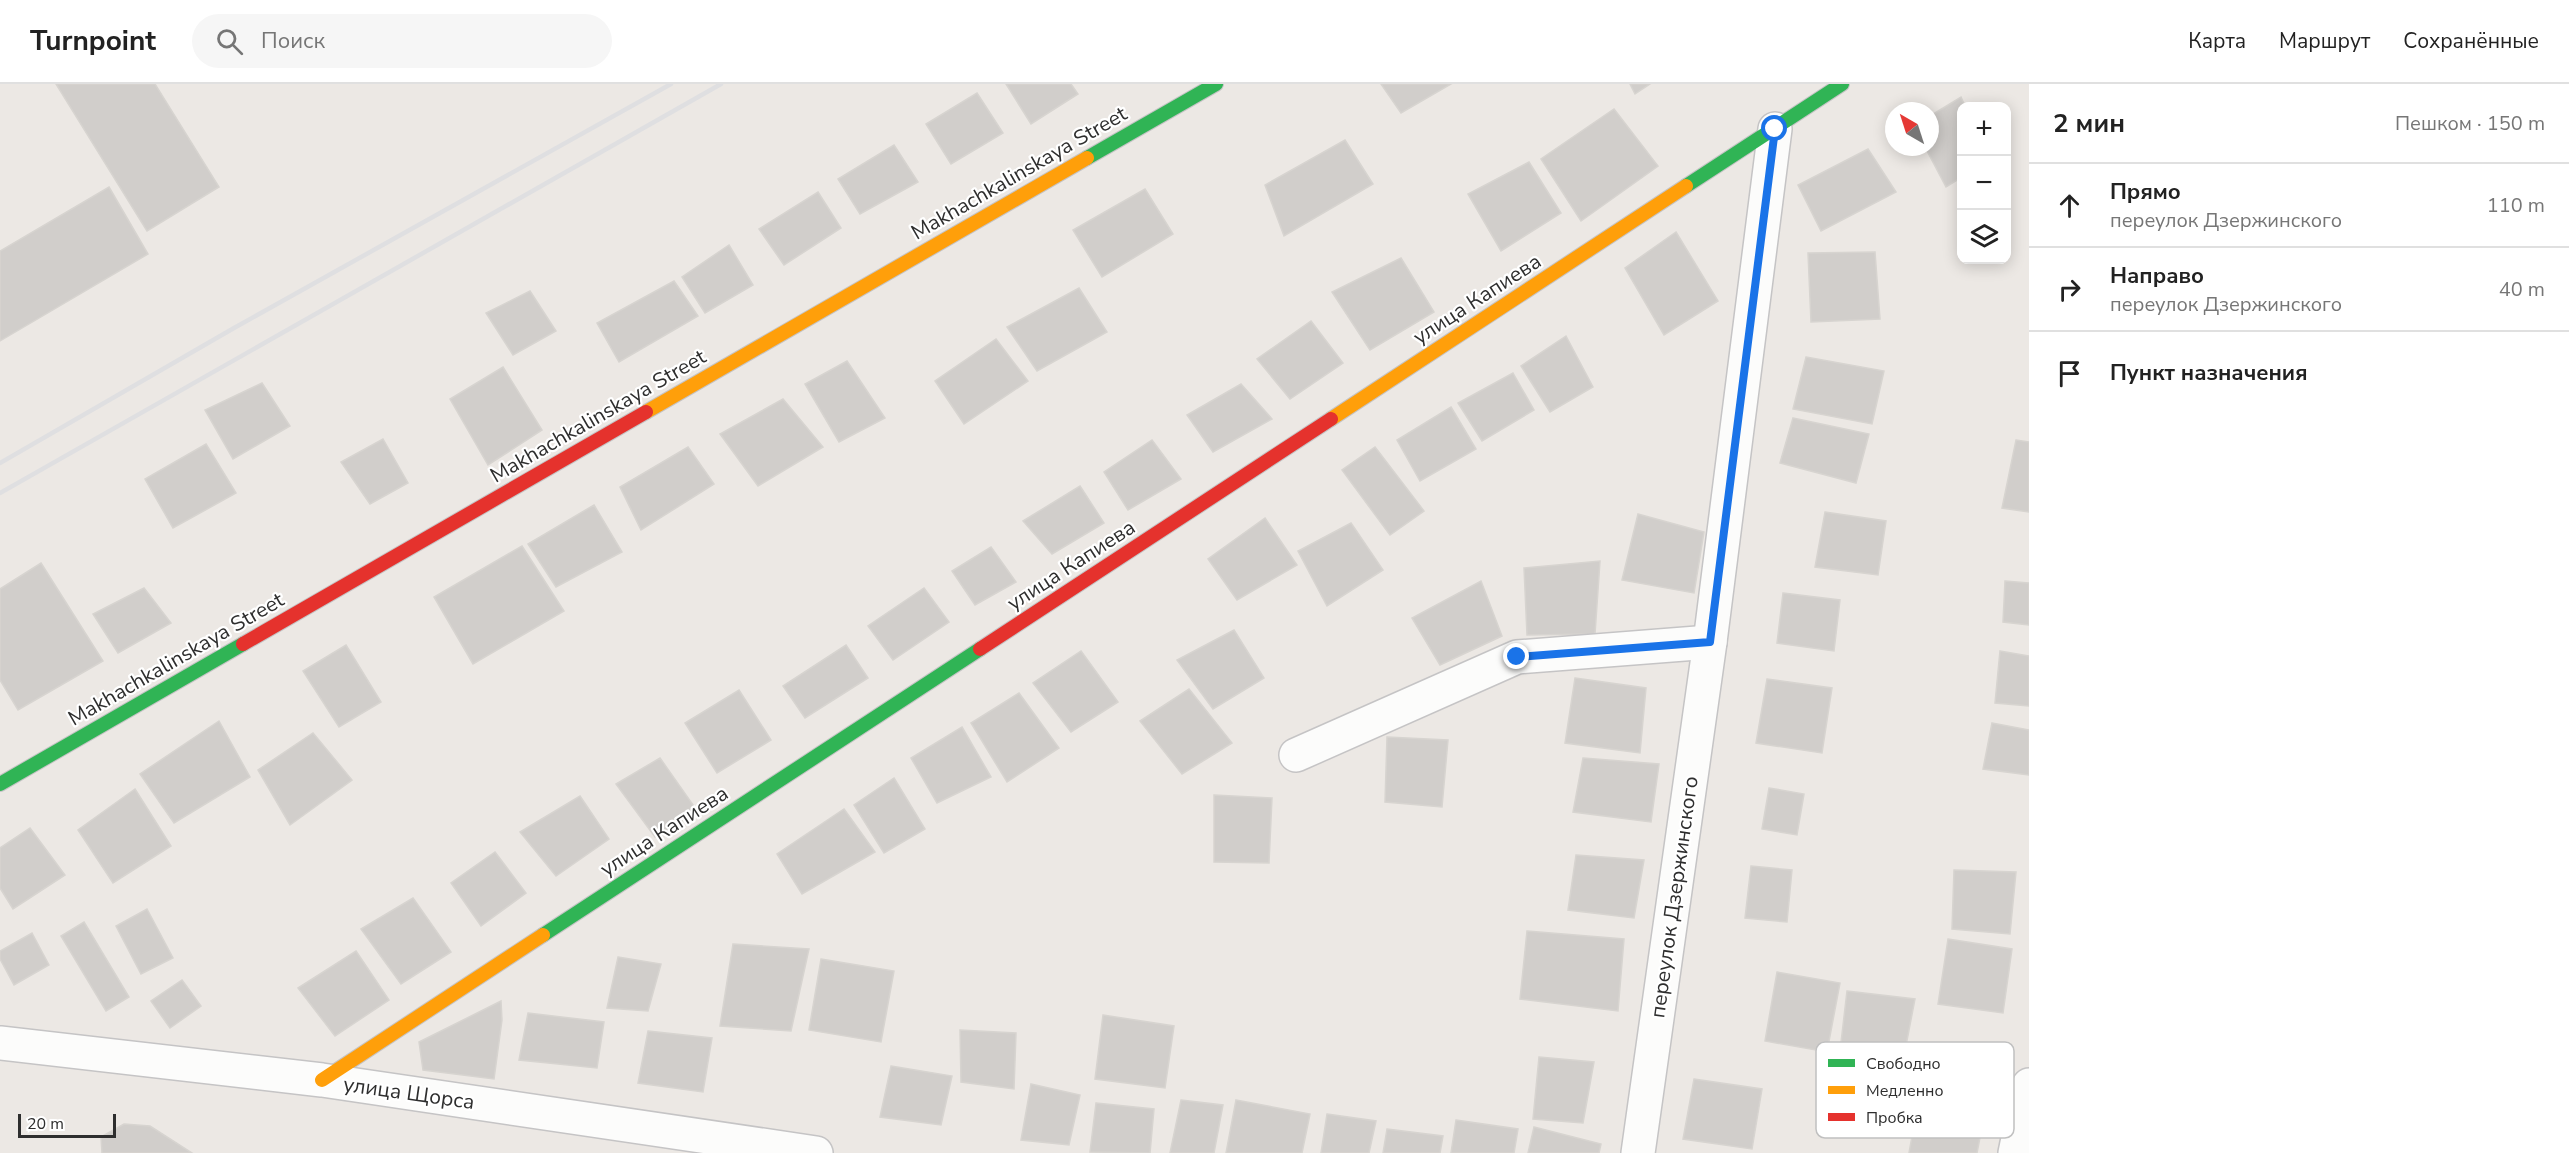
<!DOCTYPE html>
<html lang="ru">
<head>
<meta charset="utf-8">
<style>
	:root { --surface:#fff; --page:#f6f6f6; --text:#222; --muted:#767676; --line:#e0e0e0 }
	body { margin:0; font-family:"Nunito Sans",sans-serif; background:var(--page); color:var(--text) }
	.controls { position:absolute; right:18px; top:18px; display:grid; overflow:hidden; border-radius:12px; box-shadow:0 3px 15px #0003 }
	.controls button { width:54px; height:54px; display:grid; place-items:center; padding:0; border:0; border-bottom:2px solid var(--line); background:var(--surface); color:var(--text); font:30px sans-serif }
	.compass { position:absolute; left:1885px; top:18px; width:54px; height:54px; border-radius:50%; background:var(--surface); box-shadow:0 3px 15px #0003; rotate:321deg }
	.scale { position:absolute; left:18px; bottom:15px; width:98px; box-sizing:border-box; padding-left:6px; border:3px solid #2e2e2e; border-top:0; font-size:16px; line-height:21px; white-space:nowrap; color:#2e2e2e; -webkit-text-stroke:4px #fff; paint-order:stroke }
	.stop { position:absolute; width:18px; height:18px; margin:-14px; border:4px solid #1a73e8; border-radius:50%; background:#fff }
	.stop.end { background:#1a73e8; border-color:#fff; box-shadow:0 2px 6px #0008 }
	.list { margin:0; padding:0; list-style:none }
	h2 { display:flex; justify-content:space-between; align-items:center; height:78px; margin:0; padding:0 24px; font-size:26px }
	h2 small { font-size:20px; font-weight:400; color:var(--muted) }
	.list li { display:grid; grid-template-columns:39px 1fr auto; gap:18px; align-items:center; box-sizing:border-box; height:84px; padding:0 24px; border-top:2px solid var(--line) }
	.list b { display:block; font-size:22px; white-space:nowrap }
	.list p { margin:0; font-size:20px; white-space:nowrap; color:var(--muted) }
	.list em { font-size:20px; font-style:normal; color:var(--muted) }
	.icon { flex:none; width:33px; height:33px; fill:none; stroke:currentColor; stroke-width:2; stroke-linecap:round; stroke-linejoin:round }
	.map { position:relative; flex:none; width:2029px; height:1069px; overflow:hidden }
	header { display:flex; align-items:center; gap:36px; box-sizing:border-box; height:84px; padding:0 30px; background:var(--surface); border-bottom:2px solid var(--line) }
	header strong { font-size:28px }
	nav { display:flex; gap:33px; margin-inline-start:auto; font-size:21px }
	.search { width:420px; height:54px; background:var(--page); display:flex; align-items:center; gap:15px; box-sizing:border-box; padding:0 21px; border-radius:33px; color:var(--muted); font-size:22px }
	main { display:flex }
	aside { flex:1; background:var(--surface) }
	.map>svg:first-child { display:block }
</style>
</head>
<body>
<header>
<strong>Turnpoint</strong>
<div class="search"><svg class="icon" aria-label="search" viewBox="0 0 24 24"><circle cx="10" cy="10" r="6"/><path d="M15 15l6 6"/></svg>Поиск</div>
<nav><a>Карта</a><a>Маршрут</a><a>Сохранённые</a></nav>
</header>
<main>
<div class="map">
<svg width="2029" height="1069" viewBox="0 0 2029 1069">
	<rect width="100%" height="100%" fill="#ece8e4"/>
	<!-- building -->
	<g fill="#d1cecb" stroke="#d7d4d0" stroke-width="1.5">
		<polygon points="56,0 155,0 219,103 147,147"/>
		<polygon points="1006,0 1071,0 1078,10 1031,40"/>
		<polygon points="1381,0 1451,0 1401,29"/>
		<polygon points="1630,0 1650,0 1635,10"/>
		<polygon points="977,9 1003,49 951,80 926,40"/>
		<polygon points="1961,13 1965,22 1962,22 1962,93 1946,103 1925,63 1930,63 1930,32"/>
		<polygon points="1614,25 1658,82 1581,137 1541,75"/>
		<polygon points="1345,56 1373,100 1284,152 1265,101"/>
		<polygon points="894,61 918,98 860,130 838,95"/>
		<polygon points="1868,65 1896,108 1821,147 1798,101"/>
		<polygon points="1529,78 1561,129 1501,167 1468,110"/>
		<polygon points="109,103 148,170 0,257 0,167"/>
		<polygon points="1145,105 1173,150 1102,193 1073,146"/>
		<polygon points="818,108 841,144 784,181 759,145"/>
		<polygon points="1676,148 1718,217 1664,251 1625,184"/>
		<polygon points="729,161 753,201 705,229 682,193"/>
		<polygon points="1875,168 1880,235 1811,238 1808,169"/>
		<polygon points="1401,174 1434,228 1370,266 1332,208"/>
		<polygon points="674,197 698,232 619,278 597,239"/>
		<polygon points="1079,204 1107,248 1037,287 1007,243"/>
		<polygon points="530,207 556,247 513,271 486,229"/>
		<polygon points="1311,237 1343,279 1290,315 1257,275"/>
		<polygon points="1566,252 1593,303 1550,328 1521,282"/>
		<polygon points="996,255 1028,297 964,340 935,297"/>
		<polygon points="1806,273 1884,287 1872,340 1793,325"/>
		<polygon points="847,277 885,334 839,358 805,300"/>
		<polygon points="503,283 542,346 488,381 450,315"/>
		<polygon points="1513,289 1534,326 1482,357 1458,319"/>
		<polygon points="262,299 290,342 233,375 205,326"/>
		<polygon points="1241,300 1272,335 1213,368 1187,331"/>
		<polygon points="783,315 823,363 758,402 720,350"/>
		<polygon points="1451,323 1476,365 1420,397 1397,356"/>
		<polygon points="1793,334 1869,350 1856,399 1780,379"/>
		<polygon points="383,355 408,399 370,420 341,378"/>
		<polygon points="1152,356 1181,395 1128,426 1104,388"/>
		<polygon points="2016,356 2029,358 2029,428 2002,424"/>
		<polygon points="206,360 236,409 173,444 145,395"/>
		<polygon points="688,363 714,400 641,446 620,403"/>
		<polygon points="1375,363 1424,427 1390,451 1342,386"/>
		<polygon points="1080,402 1104,439 1052,470 1023,437"/>
		<polygon points="594,421 622,468 556,503 528,460"/>
		<polygon points="1825,428 1886,437 1878,491 1815,483"/>
		<polygon points="1638,430 1704,448 1694,509 1622,496"/>
		<polygon points="1265,434 1297,481 1237,516 1208,475"/>
		<polygon points="1351,439 1383,486 1327,522 1298,467"/>
		<polygon points="522,462 564,527 473,580 434,513"/>
		<polygon points="991,463 1016,498 975,521 952,487"/>
		<polygon points="1600,477 1595,550 1527,551 1524,484"/>
		<polygon points="41,479 103,577 18,626 0,596 0,505"/>
		<polygon points="1481,497 1502,552 1440,581 1412,534"/>
		<polygon points="2005,497 2029,499 2029,541 2003,538"/>
		<polygon points="144,504 171,539 118,569 93,530"/>
		<polygon points="924,504 949,538 893,576 868,542"/>
		<polygon points="1783,509 1840,516 1834,567 1777,559"/>
		<polygon points="1234,546 1264,594 1213,625 1177,576"/>
		<polygon points="346,561 381,618 339,643 303,587"/>
		<polygon points="846,561 868,594 805,634 783,602"/>
		<polygon points="1081,567 1118,618 1071,648 1033,599"/>
		<polygon points="2000,567 2029,572 2029,622 1995,619"/>
		<polygon points="1575,594 1646,604 1640,669 1565,659"/>
		<polygon points="1767,595 1832,604 1822,669 1756,659"/>
		<polygon points="1189,605 1232,659 1182,690 1140,637"/>
		<polygon points="739,606 771,656 717,689 685,639"/>
		<polygon points="1019,609 1059,664 1007,698 971,639"/>
		<polygon points="219,637 250,693 174,739 140,690"/>
		<polygon points="1992,639 2029,646 2029,691 1983,685"/>
		<polygon points="962,643 991,693 937,719 911,674"/>
		<polygon points="313,649 352,696 290,741 258,686"/>
		<polygon points="1387,653 1448,656 1442,723 1385,718"/>
		<polygon points="660,674 698,728 655,753 616,700"/>
		<polygon points="1583,674 1659,680 1651,738 1573,728"/>
		<polygon points="894,694 925,745 884,769 854,721"/>
		<polygon points="1769,704 1804,710 1797,751 1762,745"/>
		<polygon points="135,705 171,762 113,799 78,746"/>
		<polygon points="1214,711 1272,714 1269,779 1214,778"/>
		<polygon points="580,712 609,755 556,792 520,748"/>
		<polygon points="844,725 875,768 802,810 777,770"/>
		<polygon points="30,744 65,791 13,825 0,804 0,764"/>
		<polygon points="495,768 526,809 481,842 451,799"/>
		<polygon points="1576,771 1644,776 1634,834 1568,826"/>
		<polygon points="1751,782 1792,786 1787,838 1745,834"/>
		<polygon points="1954,786 2016,788 2010,850 1952,845"/>
		<polygon points="413,814 451,868 401,900 361,845"/>
		<polygon points="147,825 173,874 141,890 116,842"/>
		<polygon points="84,838 129,913 106,927 61,852"/>
		<polygon points="1527,847 1624,855 1618,927 1520,915"/>
		<polygon points="32,849 49,881 14,901 0,875 0,867"/>
		<polygon points="1948,855 2012,865 2003,929 1938,920"/>
		<polygon points="733,860 809,865 791,947 720,942"/>
		<polygon points="356,867 389,916 335,952 298,904"/>
		<polygon points="618,873 661,880 648,927 607,924"/>
		<polygon points="821,875 894,887 881,958 809,946"/>
		<polygon points="1777,888 1840,899 1827,968 1765,957"/>
		<polygon points="182,896 201,922 170,944 151,917"/>
		<polygon points="1847,907 1915,915 1904,972 1840,967"/>
		<polygon points="501,917 502,936 494,995 423,986 419,958"/>
		<polygon points="528,929 604,938 597,984 519,976"/>
		<polygon points="1103,931 1174,942 1165,1004 1095,995"/>
		<polygon points="960,946 1016,949 1014,1005 961,998"/>
		<polygon points="648,947 712,954 703,1008 638,999"/>
		<polygon points="1539,973 1594,978 1583,1039 1533,1035"/>
		<polygon points="891,982 952,992 941,1041 880,1033"/>
		<polygon points="1694,995 1762,1005 1752,1065 1683,1055"/>
		<polygon points="1031,1000 1080,1011 1069,1061 1021,1056"/>
		<polygon points="1181,1016 1223,1021 1214,1069 1170,1069"/>
		<polygon points="1236,1016 1310,1030 1302,1069 1226,1069"/>
		<polygon points="1096,1019 1154,1025 1150,1069 1090,1068"/>
		<polygon points="1327,1030 1376,1037 1369,1069 1321,1069"/>
		<polygon points="1916,1030 1983,1038 1977,1069 1909,1069"/>
		<polygon points="1456,1036 1518,1045 1514,1069 1451,1069"/>
		<polygon points="124,1040 150,1042 192,1069 102,1069 101,1053"/>
		<polygon points="1534,1043 1601,1060 1599,1069 1528,1069"/>
		<polygon points="1387,1045 1443,1052 1440,1069 1383,1069"/>
	</g>
	<g fill="none" stroke-linecap="round" stroke-linejoin="round">
		<defs>
			<g id="street">
				<polyline points="1296,671 1517,573 1710,558"/>
				<polyline points="0,959 322,996 816,1069"/>
				<polyline points="1638,1069 1710,558 1775,45"/>
				<polyline points="2015,1069 2029,1001"/>
			</g>
			<g id="fast">
				<polyline points="1087,74 1216,0"/>
				<polyline points="1686,102 1842,0"/>
				<polyline points="0,700 243,560"/>
				<polyline points="543,851 980,565"/>
			</g>
			<g id="slow">
				<polyline points="646,328 1087,74"/>
				<polyline points="1331,335 1686,102"/>
				<polyline points="322,996 543,851"/>
			</g>
			<g id="jam">
				<polyline points="243,560 646,328"/>
				<polyline points="980,565 1331,335"/>
			</g>
		</defs>
		<!-- street casing -->
		<use href="#street" stroke="#c5c4c5" stroke-width="36"/>
		<!-- fast casing -->
		<use href="#fast" stroke="#c5c4c5" stroke-width="16"/>
		<!-- slow casing -->
		<use href="#slow" stroke="#c5c4c5" stroke-width="16"/>
		<!-- jam casing -->
		<use href="#jam" stroke="#c5c4c5" stroke-width="16"/>
		<!-- street -->
		<use href="#street" stroke="#fcfcfb" stroke-width="33"/>
		<!-- fast -->
		<use href="#fast" stroke="#30b455" stroke-width="14"/>
		<!-- slow -->
		<use href="#slow" stroke="#ff9f0a" stroke-width="14"/>
		<!-- jam -->
		<use href="#jam" stroke="#e5322d" stroke-width="14"/>
		<!-- rail -->
		<g stroke="#dfdfe1" stroke-width="4.5">
			<polyline points="0,379 234,244 671,0"/>
			<polyline points="0,409 721,0"/>
		</g>
	</g>
	<g fill="none" stroke-linecap="round" stroke-linejoin="round">
		<!-- route -->
		<polyline stroke="#1a73e8" stroke-width="8" points="1517,573 1710,558 1775,45"/>
	</g>
	<g text-anchor="middle" stroke-width="4.5" stroke-linejoin="round" paint-order="stroke">
		<!-- street labels -->
		<g font-size="21" fill="#2e2e2e" stroke="#fff">
			<text transform="translate(1019 89) rotate(-30)" y="7">Makhachkalinskaya Street</text>
			<text transform="translate(1477 215) rotate(-33)" y="7">улица Капиева</text>
			<text transform="translate(598 332) rotate(-30)" y="7">Makhachkalinskaya Street</text>
			<text transform="translate(1071 481) rotate(-33)" y="7">улица Капиева</text>
			<text transform="translate(176 575) rotate(-30)" y="7">Makhachkalinskaya Street</text>
			<text transform="translate(664 747) rotate(-33)" y="7">улица Капиева</text>
			<text transform="translate(1674 813) rotate(-82)" y="7">переулок Дзержинского</text>
			<text transform="translate(409 1009) rotate(8)" y="7">улица Щорса</text>
		</g>
	</g>
	<!-- legend -->
	<rect x="1816" y="958" width="198" height="96" rx="9" fill="#fff" stroke="#c0c0c0" stroke-width="1.5"/>
	<rect x="1828" y="975" width="27" height="8" fill="#30b455"/>
	<rect x="1828" y="1002" width="27" height="8" fill="#ff9f0a"/>
	<rect x="1828" y="1029" width="27" height="8" fill="#e5322d"/>
	<g font-size="16" fill="#2e2e2e">
		<text x="1866" y="985">Свободно</text>
		<text x="1866" y="1012">Медленно</text>
		<text x="1866" y="1039">Пробка</text>
	</g>
</svg>
<div class="controls">
<button>+</button>
<button>−</button>
<button><svg class="icon" aria-label="layers" viewBox="0 0 24 24"><path d="M12 4l9 5-9 5-9-5zM3 14l9 5 9-5"/></svg></button>
</div>
<svg class="compass" viewBox="-18 -18 36 36"><path d="M0-13l5 13h-10z" fill="#e53935"/><path d="M0 13l5-13h-10z" fill="#767676"/></svg>
<div class="scale">20 m</div>
<div class="stop" style="left:1775px;top:45px"></div>
<div class="stop end" style="left:1517px;top:573px"></div>
</div>
<aside>
<h2>2 мин<small>Пешком · 150 m</small></h2>
<ul class="list">
<li><svg class="icon" aria-label="ahead" viewBox="0 0 24 24"><path d="M12 20V5M6 11l6-6 6 6"/></svg><div><b>Прямо</b><p>переулок Дзержинского</p></div><em>110 m</em></li>
<li><svg class="icon" aria-label="right" viewBox="0 0 24 24"><path d="M7 20v-9h11M14 6l5 5-5 5"/></svg><div><b>Направо</b><p>переулок Дзержинского</p></div><em>40 m</em></li>
<li><svg class="icon" aria-label="arrive" viewBox="0 0 24 24"><path d="M6 21V4h12l-3 4 3 4H6"/></svg><div><b>Пункт назначения</b></div></li>
</ul>
</aside>
</main>
</body>
</html>
